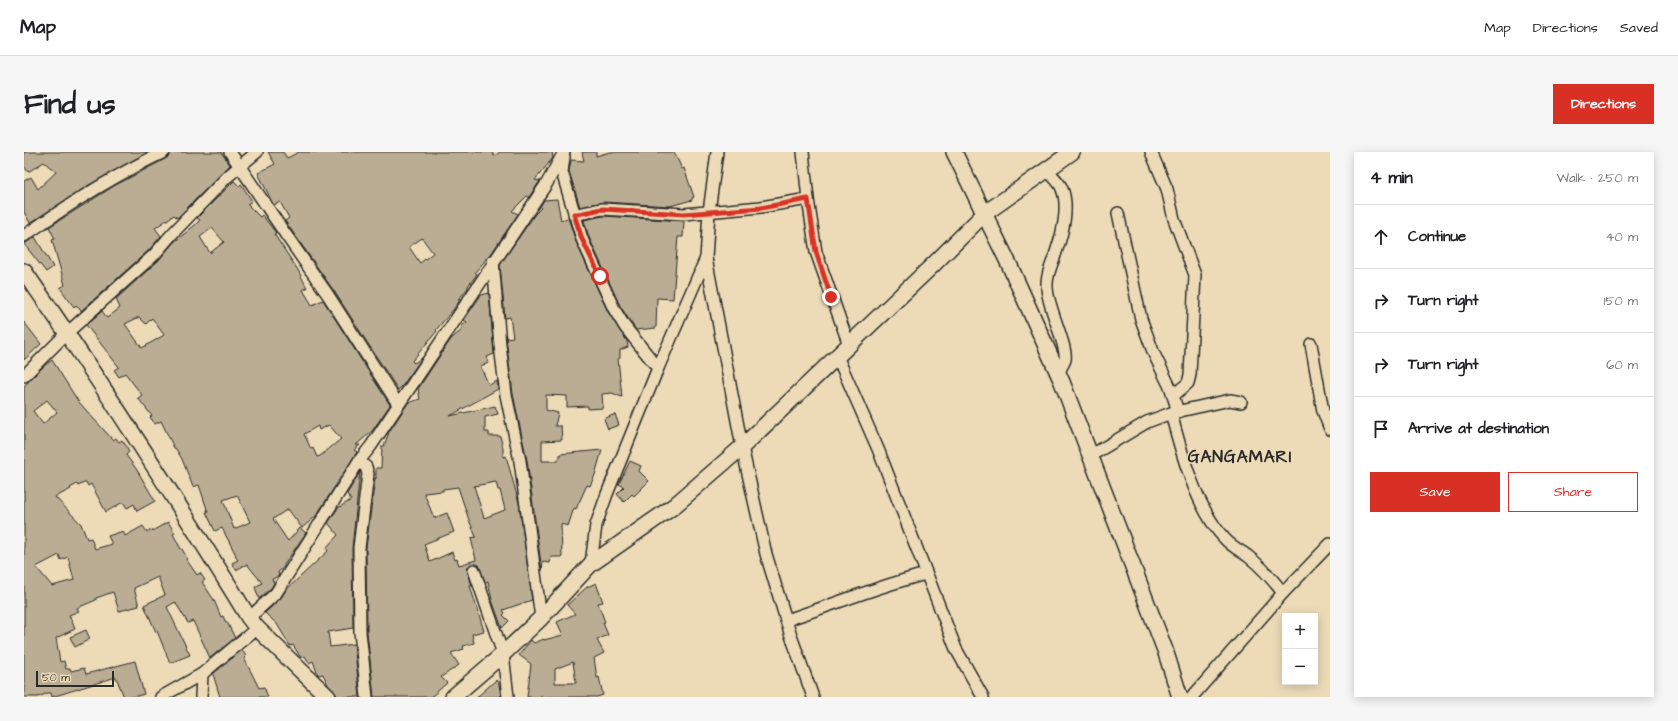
<!DOCTYPE html>
<html lang="en">
<head>
<meta charset="utf-8">
<style>
	:root { --surface:#fff; --page:#f6f6f6; --text:#202124; --muted:#757577; --line:#e0e0e0; --accent:#d93025 }
	body { margin:0; font-family:"Architects Daughter",sans-serif; background:var(--page); color:var(--text) }
	.controls { position:absolute; right:12px; bottom:12px; display:grid; overflow:hidden; border-radius:0px; box-shadow:0 2px 10px #0003 }
	.controls button { width:36px; height:36px; display:grid; place-items:center; padding:0; border:0; border-bottom:1px solid var(--line); background:var(--surface); color:var(--text); font:20px sans-serif }
	.scale { position:absolute; left:12px; bottom:10px; width:78px; box-sizing:border-box; padding-left:4px; border:2px solid #2b2b2b; border-top:0; font-size:11px; line-height:14px; white-space:nowrap; color:#2b2b2b; -webkit-text-stroke:3px #eddbb8; paint-order:stroke }
	.stop { position:absolute; width:12px; height:12px; margin:-9px; border:3px solid #d93025; border-radius:50%; background:#fff }
	.stop.end { background:#d93025; border-color:#fff; box-shadow:0 1px 4px #0008 }
	.list { margin:0; padding:0; list-style:none }
	h2 { display:flex; justify-content:space-between; align-items:center; height:52px; margin:0; padding:0 16px; font-size:17px }
	h2 small { font-size:13px; font-weight:400; color:var(--muted) }
	.list li { display:grid; grid-template-columns:26px 1fr auto; gap:12px; align-items:center; box-sizing:border-box; height:64px; padding:0 16px; border-top:1px solid var(--line) }
	.list b { display:block; font-size:15px; white-space:nowrap }
	.list em { font-size:13px; font-style:normal; color:var(--muted) }
	.actions { display:flex; gap:8px; padding:12px 16px }
	.actions a { flex:1; padding:9px 0; border:1px solid var(--accent); border-radius:0px; text-align:center; font-size:14px; color:var(--accent) }
	.actions .main { background:var(--accent); color:#fff }
	.icon { flex:none; width:22px; height:22px; fill:none; stroke:currentColor; stroke-width:2; stroke-linecap:round; stroke-linejoin:round }
	.map { position:relative; flex:none; width:1306px; height:545px; overflow:hidden; border-radius:0px }
	header { display:flex; align-items:center; gap:24px; box-sizing:border-box; height:56px; padding:0 20px; background:var(--surface); border-bottom:1px solid var(--line) }
	header strong { font-size:19px }
	nav { display:flex; gap:22px; margin-inline-start:auto; font-size:14px }
	.intro { display:flex; align-items:center; justify-content:space-between; box-sizing:border-box; height:96px; padding:0 24px }
	h1 { margin:0; font-size:28px }
	.button { padding:10px 18px; border-radius:0px; background:var(--accent); color:#fff; font-size:14px; font-weight:700 }
	main { display:flex; gap:24px; padding:0 24px }
	aside { flex:1; background:var(--surface); border-radius:0px; box-shadow:0 2px 10px #0003 }
	.map>svg:first-child { display:block }
</style>
</head>
<body>
<header>
<strong>Map</strong>
<nav><a>Map</a><a>Directions</a><a>Saved</a></nav>
</header>
<div class="intro"><h1>Find us</h1><a class="button">Directions</a></div>
<main>
<div class="map">
<svg width="1306" height="545" viewBox="0 0 1306 545">
	<rect width="100%" height="100%" fill="#eddbb8"/>
	<filter id="ink" filterUnits="userSpaceOnUse"><feTurbulence type="fractalNoise" baseFrequency=".025" numOctaves="2"/><feDisplacementMap in="SourceGraphic" scale="8" xChannelSelector="R" yChannelSelector="G"/><feConvolveMatrix kernelMatrix="1 2 1 2 8 2 1 2 1" color-interpolation-filters="sRGB"/></filter>
	<g filter="url(#ink)">
		<!-- building -->
		<g fill="#baad93" stroke="#2b2b2b" fill-rule="evenodd">
			<polygon points="0,0 124,0 65,33 6,71 0,60 0,29 7,25 14,37 32,20 20,10 4,20 0,14"/>
			<polygon points="147,0 197,0 206,13 153,66 150,63 131,76 137,84 125,98 57,159 52,153 50,155 36,136 41,133 28,88 31,87 25,75 90,34 143,6"/>
			<path d="M 244,0 L 259,0 L 263,6 L 275,0 L 468,0 L 470,4 L 476,0 L 528,0 L 529,6 L 511,28 L 516,29 L 505,45 L 503,44 L 488,59 L 494,62 L 467,102 L 451,120 L 453,122 L 444,134 L 444,136 L 434,148 L 437,147 L 429,158 L 412,178 L 413,179 L 388,209 L 390,211 L 398,206 L 378,234 L 374,238 L 310,139 L 261,69 L 265,66 L 256,50 L 250,53 L 249,52 L 234,21 L 251,12 ZM 398,86 L 409,101 L 396,111 L 385,95 Z"/>
			<polygon points="558,0 572,0 572,4 586,0 650,0 658,17 660,16 670,45 668,46 668,48 646,54 579,50 556,55 545,19 547,8 560,9"/>
			<path d="M 210,29 L 215,34 L 217,32 L 228,49 L 223,52 L 236,65 L 238,63 L 252,81 L 250,82 L 274,118 L 283,136 L 279,138 L 288,153 L 299,148 L 366,253 L 348,279 L 332,293 L 336,293 L 330,298 L 333,300 L 292,364 L 278,376 L 264,357 L 249,367 L 264,389 L 276,376 L 282,381 L 260,413 L 260,415 L 254,420 L 255,424 L 248,427 L 250,431 L 247,436 L 235,447 L 231,435 L 238,431 L 223,412 L 212,418 L 208,411 L 214,408 L 211,404 L 212,403 L 198,376 L 191,379 L 182,360 L 184,360 L 175,333 L 169,335 L 158,307 L 152,297 L 150,296 L 137,269 L 131,272 L 126,265 L 128,264 L 114,246 L 118,243 L 101,221 L 95,225 L 90,218 L 95,215 L 62,173 L 78,159 L 83,166 L 96,156 L 92,147 L 135,108 L 149,91 L 170,74 L 176,68 L 173,66 ZM 188,76 L 200,90 L 186,101 L 176,85 ZM 115,165 L 122,172 L 128,166 L 140,183 L 118,196 L 101,172 ZM 305,273 L 317,287 L 296,304 L 293,305 L 289,296 L 287,297 L 280,282 L 294,274 L 295,278 ZM 213,343 L 226,370 L 210,377 L 199,348 Z"/>
			<polygon points="533,47 537,68 544,66 552,90 584,160 603,189 604,195 596,198 596,206 594,207 598,245 588,241 578,242 579,256 564,257 564,254 543,255 543,244 522,243 522,258 534,261 531,274 537,274 538,288 518,289 518,309 534,309 534,307 536,306 536,302 578,298 571,323 566,334 563,333 552,357 550,356 544,374 537,372 538,405 527,405 526,411 519,410 518,419 503,308 489,242 482,186 489,185 486,165 481,166 476,113 511,62 517,56 516,55 520,48"/>
			<polygon points="579,64 660,69 659,85 654,85 649,147 633,146 632,176 612,178 596,154 565,85 560,68"/>
			<polygon points="11,85 29,115 22,120 0,92"/>
			<path d="M 465,141 L 470,202 L 463,205 L 465,211 L 456,214 L 465,233 L 473,229 L 474,237 L 426,264 L 471,254 L 474,262 L 461,265 L 461,280 L 465,280 L 465,284 L 476,284 L 479,296 L 479,305 L 482,304 L 495,351 L 508,448 L 479,458 L 481,461 L 479,463 L 485,469 L 478,476 L 468,448 L 464,429 L 461,430 L 455,413 L 447,412 L 443,417 L 448,434 L 446,434 L 460,479 L 448,482 L 450,491 L 439,494 L 440,497 L 427,501 L 435,513 L 417,525 L 423,531 L 407,545 L 350,545 L 343,480 L 342,396 L 351,326 L 352,327 L 352,316 L 357,316 L 358,294 L 360,294 L 365,280 L 384,251 L 396,247 L 394,237 L 427,187 L 439,177 L 437,175 L 443,170 L 440,168 L 457,143 ZM 472,330 L 474,338 L 476,338 L 481,358 L 460,366 L 450,334 ZM 434,335 L 445,368 L 452,385 L 447,386 L 452,408 L 435,413 L 433,407 L 431,408 L 428,400 L 406,410 L 400,392 L 430,380 L 423,361 L 410,366 L 400,341 L 419,339 L 419,337 Z"/>
			<polygon points="0,170 17,192 0,208"/>
			<path d="M 28,208 L 54,249 L 69,266 L 89,288 L 92,286 L 95,290 L 98,288 L 103,295 L 105,300 L 102,303 L 113,318 L 131,349 L 113,359 L 110,352 L 103,356 L 99,350 L 82,360 L 67,332 L 64,334 L 62,330 L 54,334 L 53,332 L 46,336 L 47,337 L 31,345 L 57,372 L 63,387 L 67,386 L 71,397 L 88,392 L 84,384 L 99,379 L 101,384 L 119,374 L 123,380 L 127,378 L 128,379 L 144,370 L 151,381 L 149,382 L 157,397 L 158,397 L 163,406 L 162,407 L 173,423 L 176,421 L 181,428 L 178,430 L 190,448 L 197,465 L 199,464 L 202,471 L 203,470 L 211,486 L 186,506 L 169,469 L 164,471 L 151,450 L 143,455 L 166,503 L 146,511 L 133,479 L 132,480 L 120,453 L 141,443 L 134,425 L 110,436 L 115,454 L 95,459 L 89,440 L 72,446 L 72,448 L 53,456 L 55,459 L 45,463 L 51,477 L 32,486 L 36,510 L 40,509 L 42,517 L 46,516 L 47,519 L 60,516 L 62,522 L 111,509 L 120,542 L 110,545 L 100,545 L 92,525 L 28,545 L 27,541 L 24,541 L 14,545 L 0,545 L 0,234 L 21,213 ZM 23,248 L 33,260 L 19,272 L 9,259 ZM 35,403 L 37,408 L 44,405 L 50,428 L 28,434 L 12,415 Z"/>
			<polygon points="591,262 595,273 584,277 580,267"/>
			<polygon points="606,309 617,314 615,319 625,329 610,344 608,342 600,350 593,342 600,335 595,332"/>
			<polygon points="336,320 328,396 329,476 304,480 306,495 330,492 336,545 313,545 312,542 304,533 299,522 294,523 289,509 285,511 281,504 277,506 269,493 266,494 253,472 241,461 257,446 262,438 304,399 302,396 314,383 304,371 314,356 327,348 323,342"/>
			<path d="M 572,431 L 579,450 L 574,451 L 581,470 L 579,471 L 584,483 L 573,488 L 580,501 L 570,506 L 573,526 L 575,525 L 579,543 L 573,545 L 503,545 L 507,512 L 495,503 L 507,488 L 510,491 L 520,487 L 520,488 L 539,483 L 533,470 L 551,462 L 543,453 L 563,435 ZM 549,510 L 552,531 L 531,531 L 531,517 Z"/>
			<polygon points="62,478 66,487 51,495 46,485"/>
			<polygon points="218,498 222,504 220,506 235,536 240,535 244,545 196,545 189,522"/>
			<polygon points="472,528 475,532 477,545 453,545"/>
		</g>
		<g fill="none" stroke-linecap="round" stroke-linejoin="round">
			<defs>
				<g id="street">
					<polyline points="206,0 262,83 304,143 374,252"/>
					<polyline points="693,0 685,60 682,106 718,295 742,402 766,481 789,545"/>
					<polyline points="779,0 784,47 792,100 825,193"/>
					<polyline points="1127,0 1143,37 1150,67 1171,123 1166,223 1164,231 1149,244"/>
					<polyline points="540,5 538,20 558,87 590,157 601,175 634,216"/>
					<path d="M 1023,18 C 1027,23 1036,30 1038,37 C 1045,54 1039,80 1033,97 C 1030,109 1022,121 1023,135 C 1023,154 1044,194 1041,208 C 1039,213 1036,217 1034,222"/>
					<polyline points="1094,61 1117,167 1130,202 1147,237 1154,260"/>
					<path d="M 550,62 C 561,62 569,58 579,57 L 660,62 L 737,55 L 784,47"/>
					<path d="M 0,84 C 45,52 91,23 140,0"/>
					<polyline points="469,109 476,193 482,243 496,309 517,466"/>
					<polyline points="1287,192 1299,259 1306,277"/>
					<polyline points="813,204 854,297 932,497 959,545"/>
					<polyline points="0,224 43,181 130,103 148,82 203,25 233,0"/>
					<path d="M 1147,261 C 1157,300 1173,358 1201,387 C 1207,394 1217,399 1225,405 C 1238,415 1249,428 1259,441"/>
					<polyline points="1066,304 1123,270 1147,261 1206,248 1217,250"/>
					<polyline points="335,309 342,315 344,322 335,396 336,480 343,545"/>
					<polyline points="567,412 572,373 583,342 634,216 682,106"/>
					<polyline points="450,418 479,502 484,545"/>
					<polyline points="225,466 252,441 335,309 347,294 523,31 540,0"/>
					<path d="M 762,468 C 809,453 854,434 902,422"/>
					<polyline points="137,545 178,522 233,476"/>
					<polyline points="177,545 178,522"/>
					<polyline points="1168,545 1259,441 1306,392"/>
				</g>
				<g id="secondary">
					<polyline points="930,0 985,112 1038,230 1141,498 1156,545"/>
					<path d="M 0,119 C 79,232 153,349 225,466 L 233,476 L 304,545"/>
					<polyline points="429,545 479,502 517,466 567,412 650,354 718,295 910,112 960,62 1048,0"/>
				</g>
			</defs>
			<!-- street casing -->
			<use href="#street" stroke="#2b2b2b" stroke-width="14"/>
			<!-- secondary casing -->
			<use href="#secondary" stroke="#2b2b2b" stroke-width="18"/>
			<!-- street -->
			<use href="#street" stroke="#eddbb8" stroke-width="11"/>
			<!-- secondary -->
			<use href="#secondary" stroke="#eddbb8" stroke-width="15"/>
		</g>
	</g>
	<g fill="none" stroke-linecap="round" stroke-linejoin="round" filter="url(#ink)">
		<!-- route -->
		<path stroke="#d93025" stroke-width="5" d="M 576,124 L 558,87 L 550,62 C 561,62 569,58 579,57 L 660,62 L 737,56 L 784,47 L 792,100 L 807,145"/>
	</g>
	<g text-anchor="middle" stroke-width="3" stroke-linejoin="round" paint-order="stroke">
		<!-- district labels -->
		<g font-size="17" font-weight="bold" letter-spacing="1" fill="#2b2b2b" stroke="#eddbb8">
			<text x="1216" y="310">GANGAMARI</text>
		</g>
	</g>
</svg>
<div class="controls">
<button>+</button>
<button>−</button>
</div>
<div class="scale">50 m</div>
<div class="stop" style="left:576px;top:124px"></div>
<div class="stop end" style="left:807px;top:145px"></div>
</div>
<aside>
<h2>4 min<small>Walk · 250 m</small></h2>
<ul class="list">
<li><svg class="icon" aria-label="ahead" viewBox="0 0 24 24"><path d="M12 20V5M6 11l6-6 6 6"/></svg><div><b>Continue</b></div><em>40 m</em></li>
<li><svg class="icon" aria-label="right" viewBox="0 0 24 24"><path d="M7 20v-9h11M14 6l5 5-5 5"/></svg><div><b>Turn right</b></div><em>150 m</em></li>
<li><svg class="icon" aria-label="right" viewBox="0 0 24 24"><path d="M7 20v-9h11M14 6l5 5-5 5"/></svg><div><b>Turn right</b></div><em>60 m</em></li>
<li><svg class="icon" aria-label="arrive" viewBox="0 0 24 24"><path d="M6 21V4h12l-3 4 3 4H6"/></svg><div><b>Arrive at destination</b></div></li>
</ul>
<div class="actions"><a class="main">Save</a><a>Share</a></div>
</aside>
</main>
</body>
</html>
